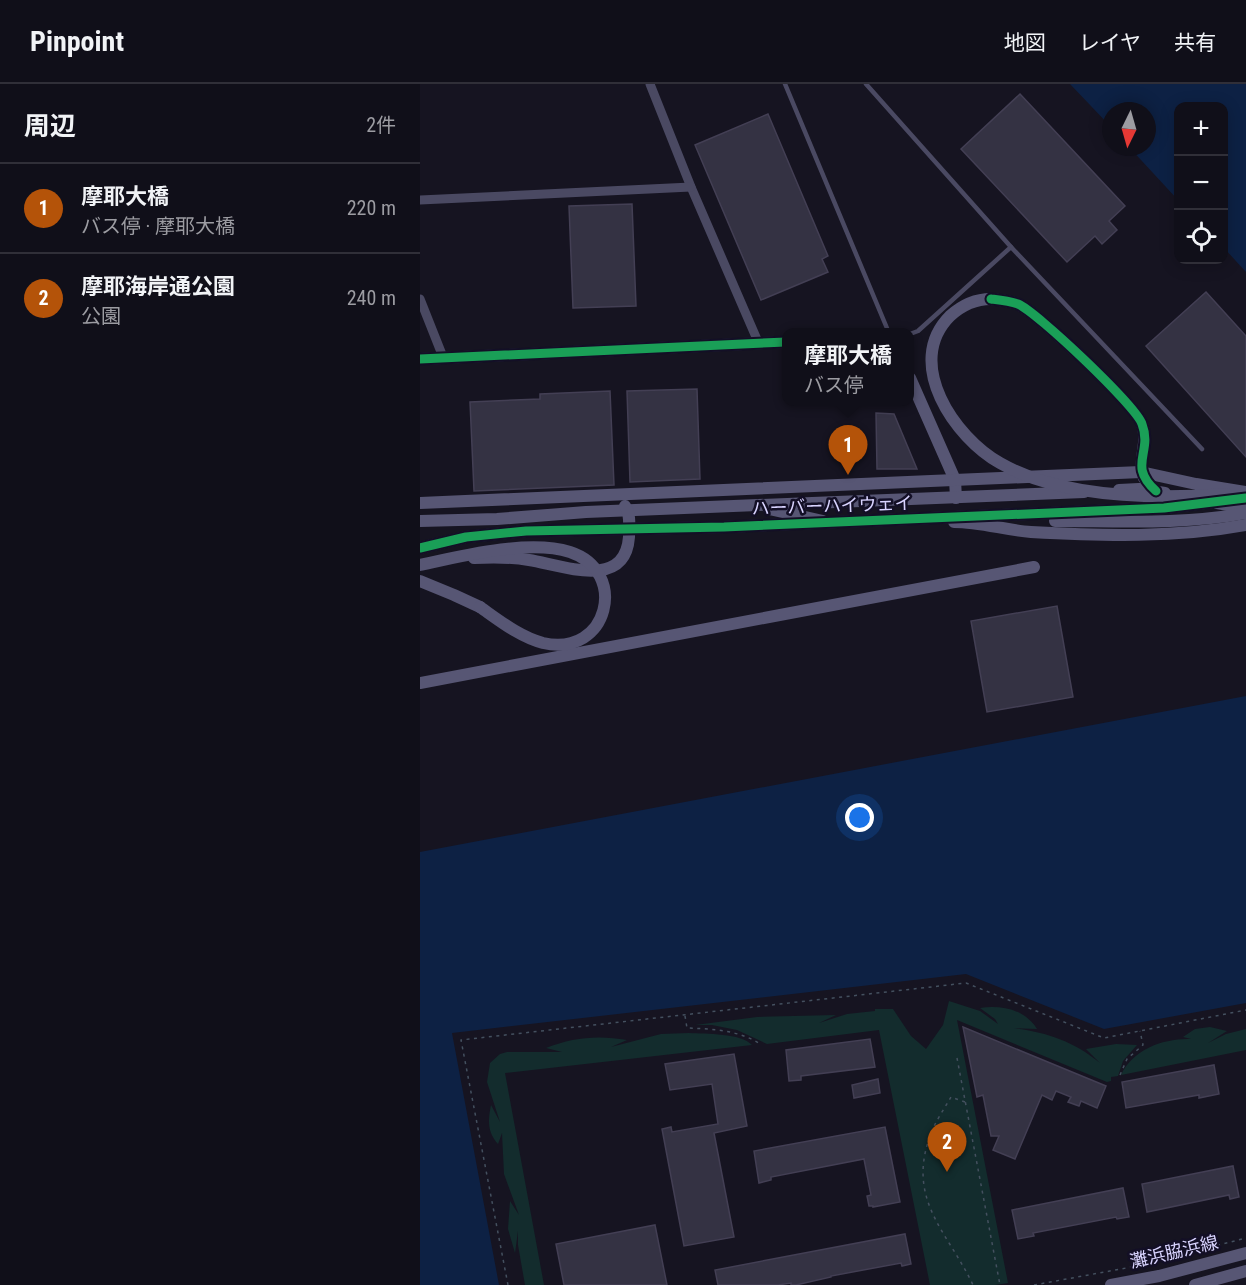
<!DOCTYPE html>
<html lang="ja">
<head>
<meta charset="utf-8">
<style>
	:root { --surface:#100f19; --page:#191822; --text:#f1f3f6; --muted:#9c9ca2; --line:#302f38; --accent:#b45309 }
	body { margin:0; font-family:"Roboto Condensed","Noto Sans JP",sans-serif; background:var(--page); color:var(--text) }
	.controls { position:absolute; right:18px; top:18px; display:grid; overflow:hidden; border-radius:12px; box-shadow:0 3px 15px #0003 }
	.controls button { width:54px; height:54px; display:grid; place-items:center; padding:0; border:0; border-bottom:2px solid var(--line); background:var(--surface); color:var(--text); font:30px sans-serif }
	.compass { position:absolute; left:682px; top:18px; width:54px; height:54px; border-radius:50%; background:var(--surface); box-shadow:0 3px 15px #0003; rotate:185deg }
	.you { position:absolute; left:440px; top:734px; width:21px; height:21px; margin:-15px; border:4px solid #fff; border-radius:50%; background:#1a73e8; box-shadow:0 0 0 9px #1a73e833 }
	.badge { display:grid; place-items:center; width:39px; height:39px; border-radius:50%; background:var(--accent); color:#fff; font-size:20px; font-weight:700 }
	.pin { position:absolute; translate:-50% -50px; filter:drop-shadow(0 2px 3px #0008) }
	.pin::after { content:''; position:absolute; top:32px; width:21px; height:18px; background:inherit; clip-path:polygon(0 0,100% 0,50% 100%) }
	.popup { position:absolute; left:362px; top:244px; width:132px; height:78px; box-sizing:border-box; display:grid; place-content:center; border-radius:12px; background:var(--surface); filter:drop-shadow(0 2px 4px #0005); font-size:20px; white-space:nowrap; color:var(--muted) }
	.popup b { font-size:22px; color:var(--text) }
	.popup::after { content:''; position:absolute; left:50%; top:100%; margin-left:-12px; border:12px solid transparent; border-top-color:var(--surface) }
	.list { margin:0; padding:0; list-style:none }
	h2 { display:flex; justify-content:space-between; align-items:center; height:78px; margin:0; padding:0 24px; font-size:26px }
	h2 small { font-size:20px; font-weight:400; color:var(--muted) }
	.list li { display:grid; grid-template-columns:39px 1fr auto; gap:18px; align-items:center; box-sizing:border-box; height:90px; padding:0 24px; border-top:2px solid var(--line) }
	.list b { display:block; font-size:22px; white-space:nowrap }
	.list p { margin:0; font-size:20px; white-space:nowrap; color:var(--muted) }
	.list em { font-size:20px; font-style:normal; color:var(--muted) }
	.icon { flex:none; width:33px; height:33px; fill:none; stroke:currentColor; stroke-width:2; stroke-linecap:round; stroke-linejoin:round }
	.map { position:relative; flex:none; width:826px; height:1201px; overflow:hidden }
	header { display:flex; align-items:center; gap:36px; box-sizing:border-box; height:84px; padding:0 30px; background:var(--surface); border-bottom:2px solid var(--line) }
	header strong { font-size:28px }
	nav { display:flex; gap:33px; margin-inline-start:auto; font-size:21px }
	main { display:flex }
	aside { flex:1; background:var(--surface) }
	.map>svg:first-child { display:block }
</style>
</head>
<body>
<header>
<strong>Pinpoint</strong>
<nav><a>地図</a><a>レイヤ</a><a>共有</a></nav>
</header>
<main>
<aside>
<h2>周辺<small>2件</small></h2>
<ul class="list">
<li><span class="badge">1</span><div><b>摩耶大橋</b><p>バス停 · 摩耶大橋</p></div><em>220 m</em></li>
<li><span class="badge">2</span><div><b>摩耶海岸通公園</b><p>公園</p></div><em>240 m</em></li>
</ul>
</aside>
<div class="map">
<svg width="826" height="1201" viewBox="0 0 826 1201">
	<rect width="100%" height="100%" fill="#161421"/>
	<!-- green -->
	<g fill="#132c2d">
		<path d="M 529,917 L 560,927 L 578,940 L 575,935 L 560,924 C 581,921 605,925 617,945 L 593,944 C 626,948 654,957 680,979 L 666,965 L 696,960 L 717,961 L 703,977 L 698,992 L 691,993 L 691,997 L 687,998 L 537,936 L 588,1199 L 575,1201 L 510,1201 L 459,946 L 347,960 L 317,946 L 292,941 L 275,941 L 337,933 L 416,931 L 399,939 L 427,930 L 455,927 L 455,925 L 473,925 L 491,952 L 506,965 L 523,941 Z"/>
		<path d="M 790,943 L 807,947 L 788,959 L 806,950 L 826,945 L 826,966 L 701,991 C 713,965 744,954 771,955 L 763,953 L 775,945 Z"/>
		<path d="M 269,949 C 286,950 321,949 332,961 L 85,989 L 124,1201 L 105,1201 L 98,1161 L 98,1147 L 95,1169 L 88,1145 L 90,1117 L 99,1131 L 84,1090 L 82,1049 L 78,1060 C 67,1048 68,1036 71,1021 L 80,1038 L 67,998 L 70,979 L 80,970 L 87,968 L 142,968 L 126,964 C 153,953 179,951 207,956 L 191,963 L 241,950 Z"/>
	</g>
	<!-- water -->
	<g fill="#0d2144">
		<polygon points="650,0 826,0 826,188 804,164 804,22 758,22 758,116 709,63 727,63 727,27 691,27 691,43"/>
		<polygon points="826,612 826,919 684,945 546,890 32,949 79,1201 0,1201 0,768"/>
	</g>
	<!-- building -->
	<g fill="#343243" stroke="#433f54" stroke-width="1.5">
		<polygon points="600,10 705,122 689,137 697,146 682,160 675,152 647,178 541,65"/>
		<polygon points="348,30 408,172 402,175 408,188 341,216 275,61"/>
		<polygon points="212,120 216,222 153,224 149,122"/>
		<polygon points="786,208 826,252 826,373 726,262"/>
		<polygon points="277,305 280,395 210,398 207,307"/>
		<polygon points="190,307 194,401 54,407 50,318 120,315 120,310"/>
		<polygon points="456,329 474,330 497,385 457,385"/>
		<polygon points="637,522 653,613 567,628 551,537"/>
		<polygon points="543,943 686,1002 677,1024 661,1017 659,1022 648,1018 651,1013 636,1007 632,1016 622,1011 595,1075 573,1066 579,1052 571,1052 563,1011 557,1013"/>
		<polygon points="450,955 455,983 381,992 381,996 369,997 366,966"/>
		<polygon points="314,970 327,1042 294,1049 314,1153 264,1162 242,1045 251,1043 252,1048 298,1040 292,1000 250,1006 245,980"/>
		<polygon points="794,981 799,1010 779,1014 779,1011 706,1024 702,998"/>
		<polygon points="458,995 460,1009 434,1014 432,1001"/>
		<polygon points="465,1043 480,1118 453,1123 453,1122 449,1122 447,1112 451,1111 444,1075 351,1093 351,1096 339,1099 334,1067"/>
		<polygon points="813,1082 819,1113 810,1115 809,1111 727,1128 722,1100"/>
		<polygon points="703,1104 709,1133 697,1135 696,1133 613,1149 614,1152 598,1155 592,1126"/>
		<polygon points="235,1141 247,1201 144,1201 136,1160"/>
		<polygon points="485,1150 491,1180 482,1182 481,1179 411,1192 411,1193 376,1201 371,1201 371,1199 358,1201 298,1201 295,1186"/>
	</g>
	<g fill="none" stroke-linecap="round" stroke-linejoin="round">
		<!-- path -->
		<g stroke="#44505f" stroke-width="1.5" stroke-dasharray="3 4.5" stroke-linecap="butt">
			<path d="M 265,932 L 267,944 C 292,945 319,946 340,960"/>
			<polyline points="537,974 580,1201"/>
			<polyline points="700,991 707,975 723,961 720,947"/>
			<path d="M 545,1018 L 531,1013 C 523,1027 512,1042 508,1058 C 489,1119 529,1150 553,1201"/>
			<polyline points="88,1201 41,956 546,899 684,954 826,926"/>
			<polyline points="614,1201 717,1182 826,1154"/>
		</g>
		<!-- lane -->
		<g stroke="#4a4962" stroke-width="4.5">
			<polyline points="365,0 469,249"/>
			<polyline points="446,0 591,163 782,365"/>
			<polyline points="490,250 498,247 591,163"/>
		</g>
		<!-- street -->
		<g stroke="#4a4962" stroke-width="9">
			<polyline points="230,0 271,103 339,260"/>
			<polyline points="0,116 271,103"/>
			<polyline points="0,215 23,273"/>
		</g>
		<!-- secondary -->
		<g stroke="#575674" stroke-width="12">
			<path d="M 571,215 C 579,216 589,217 598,220 C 617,228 716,322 722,340 C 729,358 717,376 724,394"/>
			<polyline points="0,275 366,258"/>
			<polyline points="490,294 535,396 536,414"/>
			<polyline points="699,406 719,405 745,409"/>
			<polyline points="0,419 721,388 776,400 826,408"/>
			<polyline points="797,419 826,424"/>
			<polyline points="349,425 403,437"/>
			<polyline points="0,437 77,435 166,428 664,408"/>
			<path d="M 534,438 C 560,438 585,446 611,448 C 682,452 756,454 826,441"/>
			<path d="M 54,474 C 73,473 91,473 109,476 C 141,481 205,507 209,453 C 209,444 211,430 205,422"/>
			<polyline points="0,497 34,511 60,523"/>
			<polyline points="0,599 614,483"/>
			<polyline points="691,1201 739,1192 826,1169"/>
			<polyline points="775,1201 826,1187"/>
		</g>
		<!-- secondary-bridge -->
		<g stroke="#575674" stroke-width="12">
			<path d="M 571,215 C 555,215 541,222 530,232 C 483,279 535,354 580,379 C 643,415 737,415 807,410"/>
			<path d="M 635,437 C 699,437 763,441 826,429"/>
			<polyline points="0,464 46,453 106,447 304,443 744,424 826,414"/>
			<path d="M 0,481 C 41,472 109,455 150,468 C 209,487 189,574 123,559 C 100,553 80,537 60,523"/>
		</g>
		<defs>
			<g id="cycleway">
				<path d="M 571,215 C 579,216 589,217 598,220 C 617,228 716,322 722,340 C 733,369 707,381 736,407"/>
				<polyline points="0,275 366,258"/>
				<polyline points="0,464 46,453 106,447 304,443 744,424 826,414"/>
			</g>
		</defs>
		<!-- cycleway casing -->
		<use href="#cycleway" stroke="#130f26" stroke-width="13"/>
		<!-- cycleway -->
		<use href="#cycleway" stroke="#1a9f57" stroke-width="9"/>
	</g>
	<g text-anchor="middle" stroke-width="5" stroke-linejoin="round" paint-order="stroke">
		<!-- street labels -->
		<g font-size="18" fill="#d9d4ff" stroke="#130f26">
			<text transform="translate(412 422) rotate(-2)" y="6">ハーバーハイウェイ</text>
			<text transform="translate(754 1168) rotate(-13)" y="6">灘浜脇浜線</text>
		</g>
	</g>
</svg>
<div class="controls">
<button>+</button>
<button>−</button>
<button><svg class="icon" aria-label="locate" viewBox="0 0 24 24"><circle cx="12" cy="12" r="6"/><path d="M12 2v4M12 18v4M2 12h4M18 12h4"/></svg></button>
</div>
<svg class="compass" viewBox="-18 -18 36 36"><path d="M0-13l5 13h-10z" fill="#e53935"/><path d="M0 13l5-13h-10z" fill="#9c9ca2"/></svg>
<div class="you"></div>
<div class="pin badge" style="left:428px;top:391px">1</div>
<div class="popup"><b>摩耶大橋</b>バス停</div>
<div class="pin badge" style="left:527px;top:1088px">2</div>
</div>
</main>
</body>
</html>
